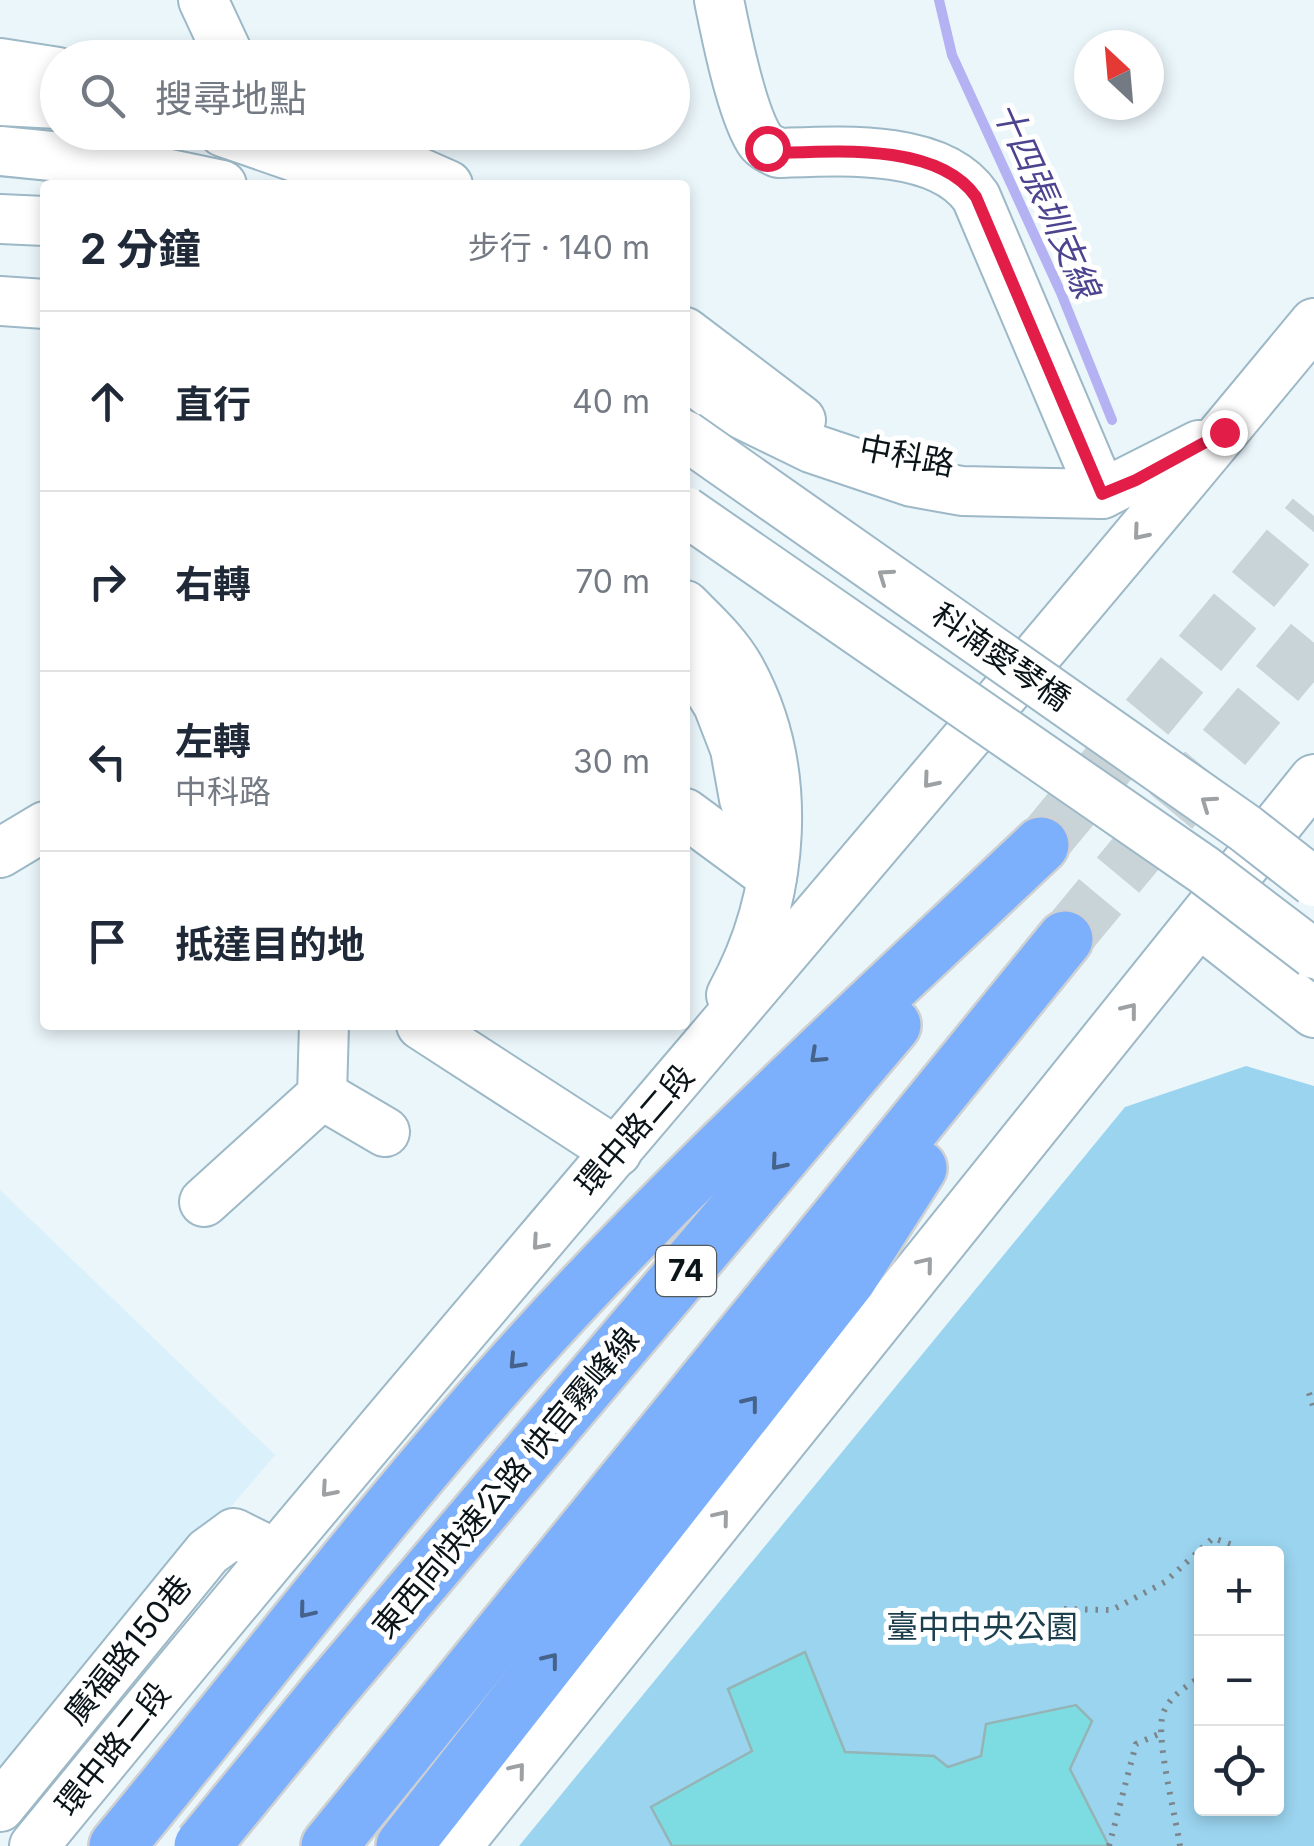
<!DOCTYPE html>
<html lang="zh-TW">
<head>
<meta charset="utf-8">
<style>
	:root { --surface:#fff; --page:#f2f2f3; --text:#1f2937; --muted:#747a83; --line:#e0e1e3 }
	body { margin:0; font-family:Inter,"Noto Sans TC",sans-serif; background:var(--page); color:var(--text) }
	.controls { position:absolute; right:30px; bottom:30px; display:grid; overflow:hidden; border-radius:10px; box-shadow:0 5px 15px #0003 }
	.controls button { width:90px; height:90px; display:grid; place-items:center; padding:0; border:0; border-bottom:2px solid var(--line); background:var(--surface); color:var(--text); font:50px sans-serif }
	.compass { position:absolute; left:1074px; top:30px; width:90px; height:90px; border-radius:50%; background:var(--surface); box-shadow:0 5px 15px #0003; rotate:334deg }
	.stop { position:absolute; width:30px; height:30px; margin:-22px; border:8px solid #e11d48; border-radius:50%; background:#fff }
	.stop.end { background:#e11d48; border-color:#fff; box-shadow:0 2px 10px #0008 }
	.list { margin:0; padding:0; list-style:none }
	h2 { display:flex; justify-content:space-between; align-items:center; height:130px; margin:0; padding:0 40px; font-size:42px }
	h2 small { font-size:32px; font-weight:400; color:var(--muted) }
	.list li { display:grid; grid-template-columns:65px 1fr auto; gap:30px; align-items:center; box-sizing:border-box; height:180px; padding:0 40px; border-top:2px solid var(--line) }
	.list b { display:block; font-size:38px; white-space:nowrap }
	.list p { margin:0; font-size:32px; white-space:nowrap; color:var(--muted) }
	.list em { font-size:32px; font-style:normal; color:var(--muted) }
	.icon { flex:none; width:55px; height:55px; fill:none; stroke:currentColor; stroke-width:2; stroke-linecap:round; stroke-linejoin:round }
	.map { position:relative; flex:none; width:1314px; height:1846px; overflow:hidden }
	.search { position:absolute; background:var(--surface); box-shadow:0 5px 15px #0003; left:40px; top:40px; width:650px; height:110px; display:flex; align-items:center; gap:25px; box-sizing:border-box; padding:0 35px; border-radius:55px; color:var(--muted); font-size:38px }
	.panel { position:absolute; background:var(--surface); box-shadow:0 5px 15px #0003; left:40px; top:180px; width:650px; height:850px; border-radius:10px }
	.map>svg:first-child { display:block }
</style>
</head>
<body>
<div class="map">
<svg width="1314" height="1846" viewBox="0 0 1314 1846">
	<rect width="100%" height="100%" fill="#ebf6fb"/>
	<!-- built -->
	<polygon fill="#daf0fa" points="0,1190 275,1455 0,1778"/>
	<!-- green -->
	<path fill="#9bd4ef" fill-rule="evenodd" d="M 1246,1066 L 1314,1086 L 1314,1846 L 519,1846 L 1125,1107 ZM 1202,1554 L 1276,1554 L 1276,1808 L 1202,1808 Z"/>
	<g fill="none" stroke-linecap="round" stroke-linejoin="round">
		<!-- stream -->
		<polyline stroke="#b5b2f3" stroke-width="10" points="939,0 952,55 1061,293 1112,420"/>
	</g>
	<!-- building -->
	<polygon fill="#7ddce2" stroke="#94b4b6" stroke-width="2.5" points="805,1652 845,1752 934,1756 948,1767 981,1756 986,1724 1076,1705 1092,1721 1070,1769 1109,1846 672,1846 651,1807 752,1751 728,1689"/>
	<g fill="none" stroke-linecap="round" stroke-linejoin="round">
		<!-- highway-tunnel -->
		<g stroke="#c9d4d9" stroke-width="55" stroke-dasharray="55 28" stroke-linecap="butt">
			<polyline points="1041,845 1314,516"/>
			<polyline points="1065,939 1314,639"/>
		</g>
		<defs>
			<g id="minor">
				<polyline points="203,0 230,58"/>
				<path d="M 719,0 C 726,35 741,110 759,139 C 763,146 771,149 778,153 C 836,151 939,143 976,197 L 1102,494"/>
				<polyline points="0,63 58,72"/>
				<polyline points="0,101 58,104"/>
				<polyline points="223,132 376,185"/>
				<polyline points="346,140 448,185"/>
				<polyline points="0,151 112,162 222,185"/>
				<polyline points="0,219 45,221"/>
				<polyline points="0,301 45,304"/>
				<polyline points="685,332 801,420"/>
				<polyline points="685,374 731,409 811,448 912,482 962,491 1102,494 1199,445"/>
				<path d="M 685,605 C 705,625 726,644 740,669 C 796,770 785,897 731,995"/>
				<polyline points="685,651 718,705 735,749 744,799 764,855"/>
				<polyline points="685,813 772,877"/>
				<polyline points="0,853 45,826"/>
				<polyline points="1200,923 1314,1013"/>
				<polyline points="421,1025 617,1152"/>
				<polyline points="322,1095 385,1132"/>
				<polyline points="204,1202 322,1095 324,1025"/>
				<polyline points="0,1807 208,1552 234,1533 274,1553"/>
				<path d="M 34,1846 C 454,1332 892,835 1314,323"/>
				<polyline points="457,1846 1314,779"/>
			</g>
			<g id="highway">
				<polyline points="327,1693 893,1025"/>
				<path d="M 117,1846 C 244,1692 365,1533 497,1383 C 666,1191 856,1020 1041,845"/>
				<polyline points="329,1846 1065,939"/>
				<polyline points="404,1846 849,1278 919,1168"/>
			</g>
		</defs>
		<!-- minor casing -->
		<use href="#minor" stroke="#9db8c6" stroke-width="52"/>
		<!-- highway casing -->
		<use href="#highway" stroke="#ced0d1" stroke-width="60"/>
		<!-- path -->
		<g stroke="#7b858a" stroke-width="6" stroke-dasharray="2.5 8" stroke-linecap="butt">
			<polyline points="1309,1393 1314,1409"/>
			<polyline points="1064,1609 1112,1610 1165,1582 1213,1538 1236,1546 1239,1554"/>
			<polyline points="1109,1846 1136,1744 1161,1733"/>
			<path d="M 1180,1846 C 1176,1817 1155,1738 1163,1714 C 1169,1696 1187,1686 1202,1676"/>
		</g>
		<!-- minor -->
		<use href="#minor" stroke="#fff" stroke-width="48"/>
		<!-- highway -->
		<use href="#highway" stroke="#7cb0fc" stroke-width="55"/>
		<defs>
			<g id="minor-bridge">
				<polyline points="685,435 1245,828 1314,882"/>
				<polyline points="685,511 1204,870 1314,954"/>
			</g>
			<polyline id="highway-bridge" points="202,1846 327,1693"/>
		</defs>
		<!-- minor-bridge casing -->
		<use href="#minor-bridge" stroke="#9db8c6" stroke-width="52" stroke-linecap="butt"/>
		<!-- highway-bridge casing -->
		<use href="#highway-bridge" stroke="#ced0d1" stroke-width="60" stroke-linecap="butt"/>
		<!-- minor-bridge -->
		<use href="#minor-bridge" stroke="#fff" stroke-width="48"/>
		<!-- highway-bridge -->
		<use href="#highway-bridge" stroke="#7cb0fc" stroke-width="55"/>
	</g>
	<!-- one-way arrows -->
	<defs><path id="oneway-chevron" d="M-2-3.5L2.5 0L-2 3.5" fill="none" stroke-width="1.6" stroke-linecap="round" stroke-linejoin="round" transform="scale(2.5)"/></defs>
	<g stroke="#9da1a3">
		<use href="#oneway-chevron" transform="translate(1140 533) rotate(130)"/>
		<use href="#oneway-chevron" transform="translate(885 576) rotate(-145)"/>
		<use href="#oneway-chevron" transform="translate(930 781) rotate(130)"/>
		<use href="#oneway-chevron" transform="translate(1208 803) rotate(-145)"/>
		<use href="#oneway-chevron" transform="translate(1130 1010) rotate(-52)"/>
		<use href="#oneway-chevron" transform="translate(539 1243) rotate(131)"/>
		<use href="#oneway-chevron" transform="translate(926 1264) rotate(-51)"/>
		<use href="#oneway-chevron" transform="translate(328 1490) rotate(131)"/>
		<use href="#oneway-chevron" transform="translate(722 1517) rotate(-51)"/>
		<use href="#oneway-chevron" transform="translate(518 1770) rotate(-51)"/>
	</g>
	<g stroke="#44628a">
		<use href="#oneway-chevron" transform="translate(817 1056) rotate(137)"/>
		<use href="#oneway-chevron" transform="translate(778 1163) rotate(130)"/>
		<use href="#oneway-chevron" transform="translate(516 1362) rotate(133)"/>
		<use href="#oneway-chevron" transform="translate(751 1403) rotate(-52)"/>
		<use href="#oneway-chevron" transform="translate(306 1611) rotate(129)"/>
		<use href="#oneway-chevron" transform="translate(551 1660) rotate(-52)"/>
	</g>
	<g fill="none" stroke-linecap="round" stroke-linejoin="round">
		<!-- route -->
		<path stroke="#e11d48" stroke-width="12" d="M 767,148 L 778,153 C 836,151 939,143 976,197 L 1102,494 L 1136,480 L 1224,432"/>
	</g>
	<g text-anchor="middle" stroke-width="10" stroke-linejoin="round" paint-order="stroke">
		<!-- shield labels -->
		<rect fill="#fff" stroke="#545b5e" stroke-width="2.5" x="656" y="1246" width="60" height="50" rx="8"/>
		<g font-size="30" font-weight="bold" fill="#0b1519">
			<text x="686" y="1281">74</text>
		</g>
		<!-- street labels -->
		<g font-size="32" fill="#0b1519" stroke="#fff">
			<text transform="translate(907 456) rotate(11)" y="11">中科路</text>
			<text transform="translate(1001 657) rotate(35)" y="11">科湳愛琴橋</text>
			<text transform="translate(635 1130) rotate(-49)" y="11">環中路二段</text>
			<text transform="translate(506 1483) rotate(-50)" y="11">東西向快速公路 快官霧峰線</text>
			<text transform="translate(128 1650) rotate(-51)" y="11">廣福路150巷</text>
			<text transform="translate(113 1749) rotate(-51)" y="11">環中路二段</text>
		</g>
		<!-- park labels -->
		<g font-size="32" fill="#1b3e4d" stroke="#fff">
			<text x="982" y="1638">臺中中央公園</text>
		</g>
		<!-- water labels -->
		<g font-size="35" font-style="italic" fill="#4d4490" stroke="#fff">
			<text transform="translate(1046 200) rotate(66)" y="12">十四張圳支線</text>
		</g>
	</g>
</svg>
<div class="controls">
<button>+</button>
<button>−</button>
<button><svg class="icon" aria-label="locate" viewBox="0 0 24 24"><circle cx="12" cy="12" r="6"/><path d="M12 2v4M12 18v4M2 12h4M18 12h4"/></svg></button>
</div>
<svg class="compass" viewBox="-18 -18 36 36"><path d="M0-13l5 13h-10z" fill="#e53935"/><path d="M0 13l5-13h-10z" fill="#747a83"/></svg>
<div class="stop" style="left:767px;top:148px"></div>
<div class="stop end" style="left:1224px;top:432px"></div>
<div class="search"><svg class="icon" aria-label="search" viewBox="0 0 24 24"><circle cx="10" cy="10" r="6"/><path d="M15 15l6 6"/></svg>搜尋地點</div>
<section class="panel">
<h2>2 分鐘<small>步行 · 140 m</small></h2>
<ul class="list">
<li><svg class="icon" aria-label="ahead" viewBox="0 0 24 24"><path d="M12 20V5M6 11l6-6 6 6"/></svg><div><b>直行</b></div><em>40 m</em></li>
<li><svg class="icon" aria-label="right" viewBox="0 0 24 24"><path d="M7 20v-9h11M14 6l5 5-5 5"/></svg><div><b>右轉</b></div><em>70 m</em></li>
<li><svg class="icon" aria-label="left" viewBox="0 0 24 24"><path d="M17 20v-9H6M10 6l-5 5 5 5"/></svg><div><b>左轉</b><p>中科路</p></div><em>30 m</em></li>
<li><svg class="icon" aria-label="arrive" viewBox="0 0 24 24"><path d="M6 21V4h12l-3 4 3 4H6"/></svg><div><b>抵達目的地</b></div></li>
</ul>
</section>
</div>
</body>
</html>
